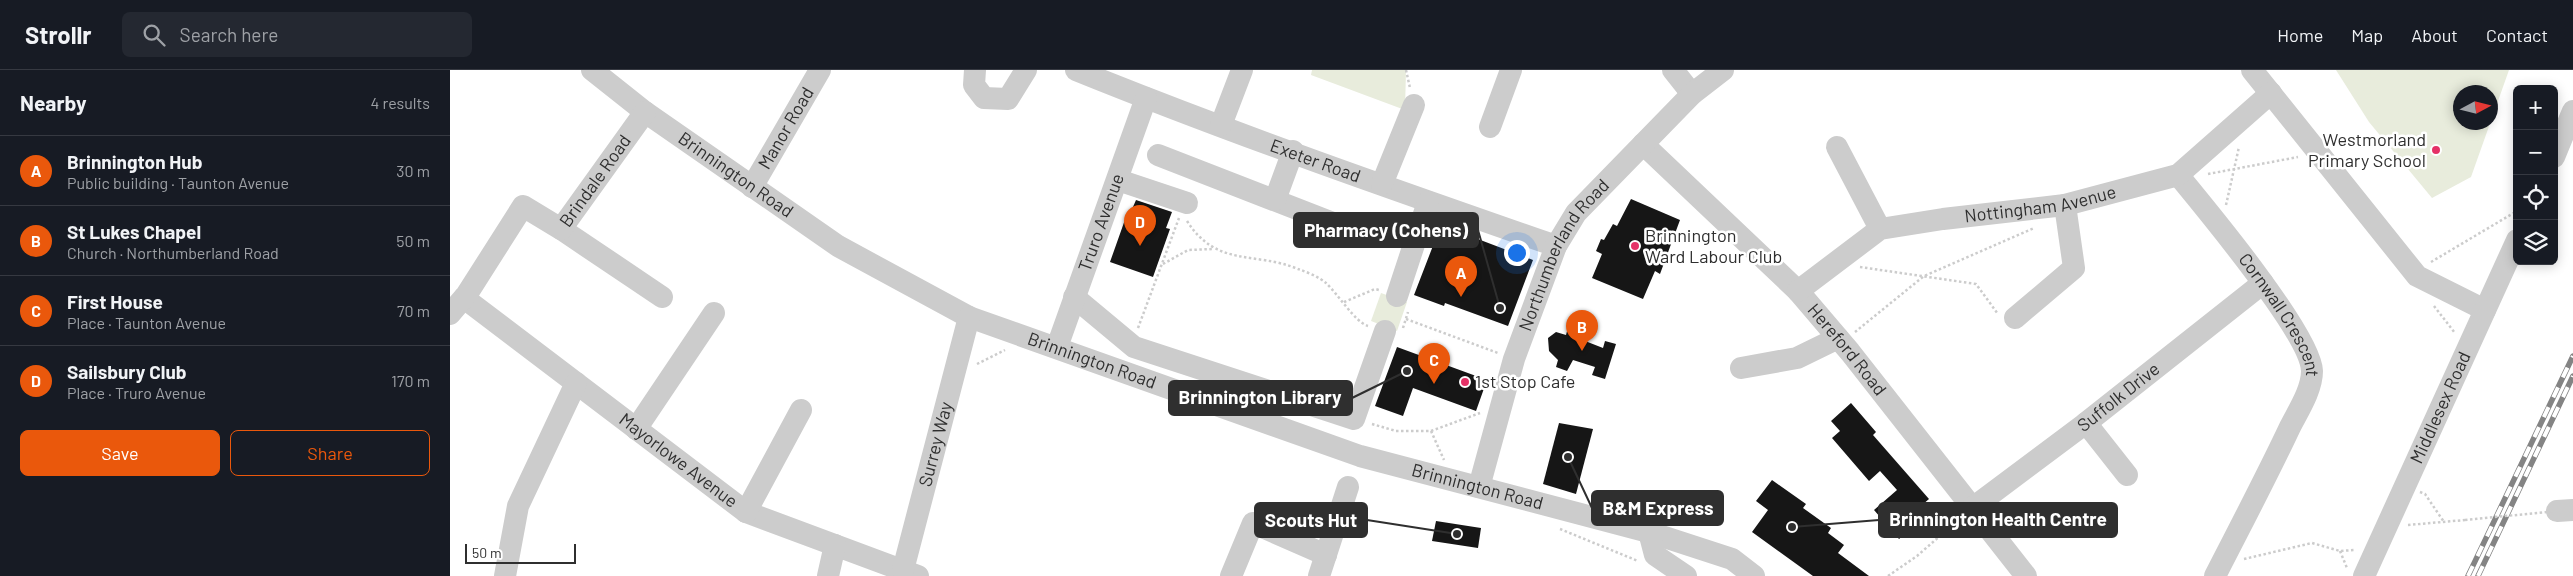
<!DOCTYPE html>
<html lang="en">
<head>
<meta charset="utf-8">
<style>
	:root { --surface:#171b24; --page:#242831; --text:#f1f3f6; --muted:#9ea1a6; --line:#363941; --accent:#ea580c }
	body { margin:0; font-family:Barlow,sans-serif; background:var(--page); color:var(--text) }
	.controls { position:absolute; right:15px; top:15px; display:grid; overflow:hidden; border-radius:8px; box-shadow:0 2px 12px #0003 }
	.controls button { width:45px; height:45px; display:grid; place-items:center; padding:0; border:0; border-bottom:1px solid var(--line); background:var(--surface); color:var(--text); font:25px sans-serif }
	.compass { position:absolute; left:2003px; top:15px; width:45px; height:45px; border-radius:50%; background:var(--surface); box-shadow:0 2px 12px #0003; rotate:83deg }
	.scale { position:absolute; left:15px; bottom:12px; width:111px; box-sizing:border-box; padding-left:5px; border:2px solid #2f2f2f; border-top:0; font-size:14px; line-height:18px; white-space:nowrap; color:#2f2f2f; -webkit-text-stroke:4px #fff; paint-order:stroke }
	.you { position:absolute; left:1066px; top:182px; width:18px; height:18px; margin:-12px; border:4px solid #fff; border-radius:50%; background:#1a73e8; box-shadow:0 0 0 8px #1a73e833 }
	.badge { display:grid; place-items:center; width:32px; height:32px; border-radius:50%; background:var(--accent); color:#fff; font-size:16px; font-weight:700 }
	.pin { position:absolute; translate:-50% -41px; filter:drop-shadow(0 1px 2px #0008) }
	.pin::after { content:''; position:absolute; top:26px; width:18px; height:15px; background:inherit; clip-path:polygon(0 0,100% 0,50% 100%) }
	.list { margin:0; padding:0; list-style:none }
	h2 { display:flex; justify-content:space-between; align-items:center; height:65px; margin:0; padding:0 20px; font-size:21px }
	h2 small { font-size:16px; font-weight:400; color:var(--muted) }
	.list li { display:grid; grid-template-columns:32px 1fr auto; gap:15px; align-items:center; box-sizing:border-box; height:70px; padding:0 20px; border-top:1px solid var(--line) }
	.list b { display:block; font-size:19px; white-space:nowrap }
	.list p { margin:0; font-size:16px; white-space:nowrap; color:var(--muted) }
	.list em { font-size:16px; font-style:normal; color:var(--muted) }
	.actions { display:flex; gap:10px; padding:15px 20px }
	.actions a { flex:1; padding:11px 0; border:1px solid var(--accent); border-radius:8px; text-align:center; font-size:18px; color:var(--accent) }
	.actions .main { background:var(--accent); color:#fff }
	.icon { flex:none; width:28px; height:28px; fill:none; stroke:currentColor; stroke-width:2; stroke-linecap:round; stroke-linejoin:round }
	.map { position:relative; flex:none; width:2123px; height:506px; overflow:hidden }
	header { display:flex; align-items:center; gap:30px; box-sizing:border-box; height:70px; padding:0 25px; background:var(--surface); border-bottom:1px solid var(--line) }
	header strong { font-size:24px }
	nav { display:flex; gap:28px; margin-inline-start:auto; font-size:18px }
	.search { width:350px; height:45px; background:var(--page); display:flex; align-items:center; gap:12px; box-sizing:border-box; padding:0 18px; border-radius:8px; color:var(--muted); font-size:19px }
	main { display:flex }
	aside { flex:1; background:var(--surface) }
	.map>svg:first-child { display:block }
</style>
</head>
<body>
<header>
<strong>Strollr</strong>
<div class="search"><svg class="icon" aria-label="search" viewBox="0 0 24 24"><circle cx="10" cy="10" r="6"/><path d="M15 15l6 6"/></svg>Search here</div>
<nav><a>Home</a><a>Map</a><a>About</a><a>Contact</a></nav>
</header>
<main>
<aside>
<h2>Nearby<small>4 results</small></h2>
<ul class="list">
<li><span class="badge">A</span><div><b>Brinnington Hub</b><p>Public building · Taunton Avenue</p></div><em>30 m</em></li>
<li><span class="badge">B</span><div><b>St Lukes Chapel</b><p>Church · Northumberland Road</p></div><em>50 m</em></li>
<li><span class="badge">C</span><div><b>First House</b><p>Place · Taunton Avenue</p></div><em>70 m</em></li>
<li><span class="badge">D</span><div><b>Sailsbury Club</b><p>Place · Truro Avenue</p></div><em>170 m</em></li>
</ul>
<div class="actions"><a class="main">Save</a><a>Share</a></div>
</aside>
<div class="map">
<svg width="2123" height="506" viewBox="0 0 2123 506">
	<rect width="100%" height="100%" fill="#fff"/>
	<!-- green -->
	<g fill="#e8ecdc" fill-rule="evenodd">
		<polygon points="862,0 956,0 955,40 861,5"/>
		<path d="M 1886,0 L 2059,0 L 2021,107 L 1982,128 L 1919,52 ZM 2040,22 L 2040,52 L 2010,52 L 2010,22 Z"/>
		<polygon points="931,223 957,232 947,261 921,251"/>
	</g>
	<!-- building -->
	<g fill="#161616">
		<polygon points="1181,129 1230,150 1210,204 1205,201 1193,229 1142,208 1152,184 1146,181 1151,169 1154,170 1163,154 1167,156"/>
		<polygon points="686,130 722,142 716,158 720,159 703,207 660,192 677,144 680,144"/>
		<polygon points="991,155 1083,190 1058,256 995,233 994,236 964,225"/>
		<polygon points="1119,254 1132,257 1130,269 1153,278 1155,271 1166,274 1155,309 1142,305 1145,297 1123,290 1117,301 1106,297 1108,290 1099,281 1098,268 1106,262 1116,265"/>
		<polygon points="947,277 1037,310 1026,341 963,318 953,346 925,336"/>
		<polygon points="1401,333 1426,362 1423,365 1479,429 1472,435 1479,443 1449,469 1424,440 1447,420 1430,401 1419,411 1382,368 1390,361 1381,351"/>
		<polygon points="1109,353 1143,359 1126,424 1093,414"/>
		<polygon points="1322,410 1356,434 1353,438 1381,458 1378,463 1394,475 1388,483 1419,506 1363,506 1302,462 1318,440 1306,431"/>
		<polygon points="986,451 1031,458 1028,478 982,471"/>
	</g>
	<g fill="none" stroke-linecap="round" stroke-linejoin="round">
		<!-- path -->
		<g stroke="#ccc" stroke-width="2.5" stroke-dasharray="2.5 2.5" stroke-linecap="butt">
			<polyline points="956,0 960,18"/>
			<polyline points="1758,104 1848,87"/>
			<polyline points="1776,135 1789,77"/>
			<path d="M 737,151 C 767,198 805,181 848,199 C 857,202 869,207 876,213 C 888,224 905,252 918,256"/>
			<polyline points="1981,192 2067,141"/>
			<polyline points="713,194 738,180 764,179"/>
			<polyline points="1410,197 1526,214 1548,244"/>
			<polyline points="894,232 925,219 929,220"/>
			<polyline points="1984,236 2005,263"/>
			<polyline points="956,249 1048,283"/>
			<polyline points="688,258 729,148"/>
			<polyline points="953,258 958,242"/>
			<polyline points="1405,262 1474,206 1584,158"/>
			<polyline points="527,294 555,280"/>
			<polyline points="922,354 946,361 981,361 1030,343"/>
			<polyline points="981,361 994,390"/>
			<polyline points="1970,422 1975,424 1994,452"/>
			<polyline points="1958,455 2015,450"/>
			<polyline points="1110,459 1188,491"/>
			<polyline points="1890,481 1897,498"/>
			<polyline points="1794,489 1862,473 1890,481 1905,480"/>
			<polyline points="1438,506 1467,486 1507,451"/>
		</g>
		<!-- minor -->
		<g stroke="#ccc" stroke-width="22">
			<path id="s1" d="M 142,0 L 195,42 L 388,176 L 519,247 L 910,386 L 1199,462 L 1282,489 L 1304,506"/>
			<polyline points="525,0 524,15 534,28 558,29 576,0"/>
			<path id="s2" d="M 626,0 C 784,64 945,120 1106,176"/>
			<polyline points="1223,0 1242,24"/>
			<polyline points="1802,0 1967,206 2035,240"/>
			<polyline points="771,55 792,0"/>
			<polyline points="1040,57 1061,0"/>
			<path id="s3" d="M 1193,74 L 1348,221 L 1400,282 L 1576,506"/>
			<polyline points="1387,77 1430,159"/>
			<polyline points="708,85 906,162"/>
			<polyline points="2104,87 2123,41"/>
			<path id="s4" d="M 1728,105 C 1756,139 1861,265 1862,301 C 1862,320 1848,341 1840,357 C 1816,408 1790,457 1765,506"/>
			<polyline points="668,110 737,133"/>
			<polyline points="932,114 964,35"/>
			<path id="s5" d="M 302,117 L 370,0"/>
			<polyline points="825,130 843,81"/>
			<polyline points="111,159 212,227"/>
			<path id="s6" d="M 1348,221 L 1430,159 L 1493,149 L 1615,135 L 1728,105 L 1821,23"/>
			<polyline points="947,226 978,132"/>
			<polyline points="624,227 684,277 904,349 935,261"/>
			<path id="s7" d="M 14,228 L 296,442 L 468,506"/>
			<path id="s8" d="M 0,244 L 17,224 L 73,136 L 111,159 L 195,42"/>
			<polyline points="1565,248 1624,198 1615,135"/>
			<path id="s9" d="M 607,277 L 696,28"/>
			<polyline points="1291,298 1347,288 1388,268"/>
			<polyline points="1636,353 1677,405"/>
			<polyline points="186,359 264,243"/>
			<path id="s10" d="M 1029,417 L 1064,289 L 1106,176 L 1126,143 L 1242,24 L 1273,0"/>
			<path id="s11" d="M 1521,439 L 1636,353 L 1813,213"/>
			<polyline points="2107,441 2123,440"/>
			<polyline points="296,442 351,340"/>
			<polyline points="1199,462 1205,485 1236,506"/>
			<path id="s12" d="M 453,500 L 519,247"/>
			<polyline points="55,506 68,436 126,313"/>
			<polyline points="378,506 385,475"/>
			<polyline points="781,506 803,453 876,485"/>
			<polyline points="869,506 898,417"/>
			<path id="s13" d="M 1914,506 L 2067,170"/>
		</g>
		<defs>
			<g id="rail">
				<polyline points="2018,506 2123,286"/>
				<polyline points="2028,506 2123,306"/>
			</g>
		</defs>
		<!-- rail casing -->
		<use href="#rail" stroke="#848484" stroke-width="5.5"/>
		<!-- rail -->
		<use href="#rail" stroke="#fff" stroke-width="4" stroke-dasharray="11" stroke-linecap="butt"/>
		<!-- path-bridge -->
		<polyline stroke="#ccc" stroke-width="2.5" stroke-dasharray="2.5 2.5" stroke-linecap="butt" points="2015,450 2107,441"/>
	</g>
	<!-- markers -->
	<g fill="#e53167" stroke="#fff" stroke-width="2">
		<circle cx="1986" cy="80" r="5"/>
		<circle cx="1185" cy="176" r="5"/>
		<circle cx="1015" cy="312" r="5"/>
	</g>
	<g text-anchor="middle" stroke-width="5" stroke-linejoin="round" paint-order="stroke">
		<!-- street labels -->
		<g font-size="18" fill="#2f2f2f" stroke="#fff">
			<text dy="6" stroke="none"><textPath href="#s5" startOffset="68">Manor Road</textPath></text>
			<text dy="6" stroke="none"><textPath href="#s2" startOffset="256">Exeter Road</textPath></text>
			<text dy="6" stroke="none"><textPath href="#s1" startOffset="178">Brinnington Road</textPath></text>
			<text dy="6" stroke="none"><textPath href="#s8" startOffset="234">Brindale Road</textPath></text>
			<text dy="6" stroke="none"><textPath href="#s6" startOffset="265">Nottingham Avenue</textPath></text>
			<text dy="6" stroke="none"><textPath href="#s9" startOffset="132">Truro Avenue</textPath></text>
			<text dy="6" stroke="none"><textPath href="#s10" startOffset="249">Northumberland Road</textPath></text>
			<text dy="6" stroke="none"><textPath href="#s4" startOffset="174">Cornwall Crescent</textPath></text>
			<text dy="6" stroke="none"><textPath href="#s3" startOffset="290">Hereford Road</textPath></text>
			<text dy="6" stroke="none"><textPath href="#s1" startOffset="582">Brinnington Road</textPath></text>
			<text dy="6" stroke="none"><textPath href="#s11" startOffset="185">Suffolk Drive</textPath></text>
			<text dy="6" stroke="none"><textPath href="#s13" startOffset="185">Middlesex Road</textPath></text>
			<text dy="6" stroke="none"><textPath href="#s12" startOffset="130">Surrey Way</textPath></text>
			<text dy="6" stroke="none"><textPath href="#s7" startOffset="269">Mayorlowe Avenue</textPath></text>
			<text dy="6" stroke="none"><textPath href="#s1" startOffset="988">Brinnington Road</textPath></text>
		</g>
		<!-- poi labels -->
		<g font-size="18" fill="#2f2f2f" stroke="#fff" text-anchor="start">
			<text x="1976" y="76" text-anchor="end">Westmorland<tspan x="1976" dy="21">Primary School</tspan></text>
			<text x="1195" y="172">Brinnington<tspan x="1195" dy="21">Ward Labour Club</tspan></text>
			<text x="1025" y="318">1st Stop Cafe</text>
		</g>
	</g>
	<!-- callouts -->
	<path fill="none" stroke="#2f2f2f" stroke-width="2" d="M1050 238L1028 160M957 301L902 328M1118 387L1142 438M1342 457L1429 450M1007 464L917 450"/>
	<g fill="#2f2f2f" stroke="#fff" stroke-width="2">
		<circle cx="1050" cy="238" r="5"/>
		<circle cx="957" cy="301" r="5"/>
		<circle cx="1118" cy="387" r="5"/>
		<circle cx="1342" cy="457" r="5"/>
		<circle cx="1007" cy="464" r="5"/>
	</g>
	<g fill="#2f2f2f" stroke="#2f2f2f" stroke-width="2">
		<rect x="844" y="143" width="184" height="34" rx="5"/>
		<rect x="719" y="311" width="183" height="34" rx="5"/>
		<rect x="1142" y="421" width="131" height="34" rx="5"/>
		<rect x="1429" y="433" width="238" height="34" rx="5"/>
		<rect x="805" y="433" width="112" height="34" rx="5"/>
	</g>
	<g font-size="19" text-anchor="middle" font-weight="bold" fill="#fff">
		<text x="936" y="167">Pharmacy (Cohens)</text>
		<text x="810" y="334">Brinnington Library</text>
		<text x="1208" y="445">B&amp;M Express</text>
		<text x="1548" y="456">Brinnington Health Centre</text>
		<text x="861" y="457">Scouts Hut</text>
	</g>
</svg>
<div class="controls">
<button>+</button>
<button>−</button>
<button><svg class="icon" aria-label="locate" viewBox="0 0 24 24"><circle cx="12" cy="12" r="6"/><path d="M12 2v4M12 18v4M2 12h4M18 12h4"/></svg></button>
<button><svg class="icon" aria-label="layers" viewBox="0 0 24 24"><path d="M12 4l9 5-9 5-9-5zM3 14l9 5 9-5"/></svg></button>
</div>
<svg class="compass" viewBox="-18 -18 36 36"><path d="M0-13l5 13h-10z" fill="#e53935"/><path d="M0 13l5-13h-10z" fill="#9ea1a6"/></svg>
<div class="scale">50 m</div>
<div class="you"></div>
<div class="pin badge" style="left:1011px;top:227px">A</div>
<div class="pin badge" style="left:1132px;top:281px">B</div>
<div class="pin badge" style="left:984px;top:314px">C</div>
<div class="pin badge" style="left:690px;top:176px">D</div>
</div>
</main>
</body>
</html>
